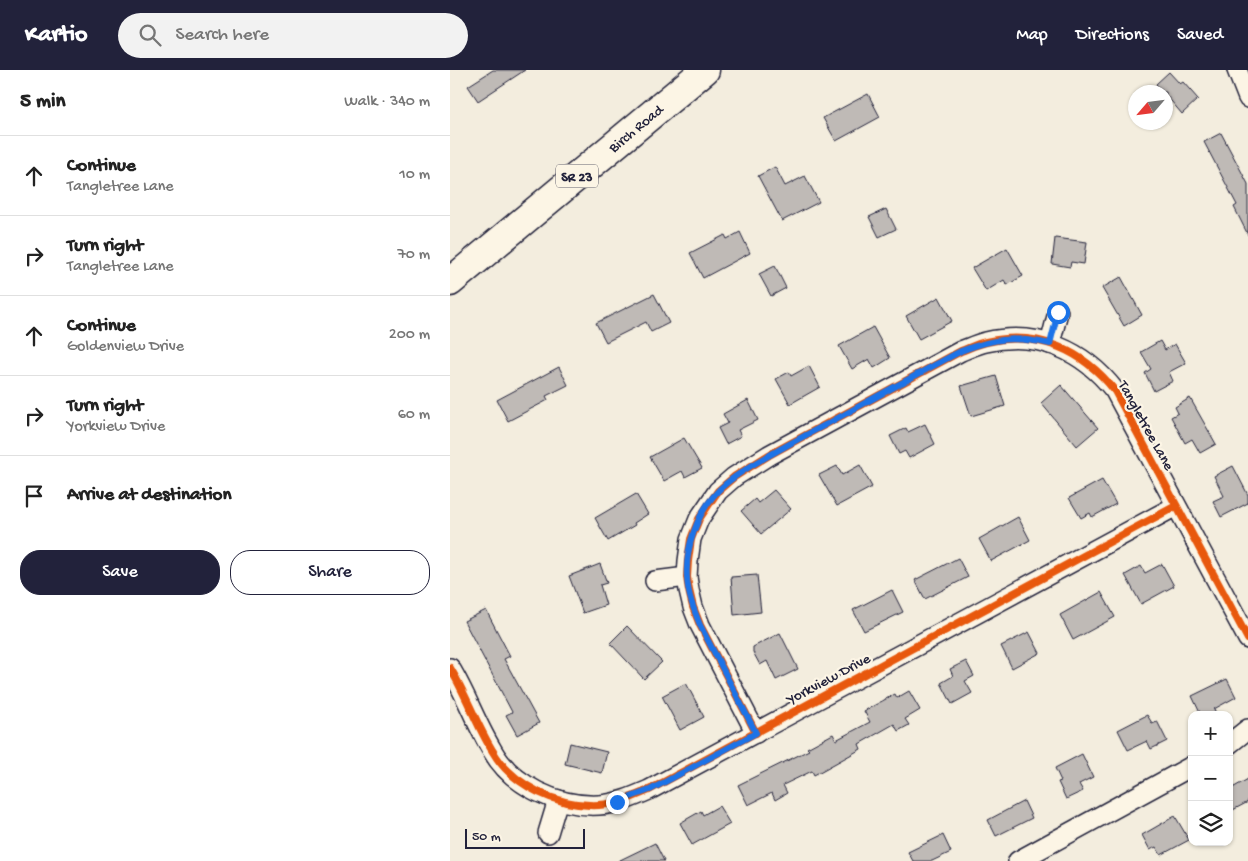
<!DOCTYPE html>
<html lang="en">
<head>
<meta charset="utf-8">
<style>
	:root { --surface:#fff; --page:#f2f2f2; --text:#222; --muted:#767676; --line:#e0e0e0; --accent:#22223b }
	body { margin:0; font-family:"Gochi Hand",sans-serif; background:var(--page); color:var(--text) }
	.controls { position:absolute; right:15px; bottom:15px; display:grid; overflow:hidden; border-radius:10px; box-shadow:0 1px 4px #0004 }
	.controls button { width:45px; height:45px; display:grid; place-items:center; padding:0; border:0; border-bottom:1px solid var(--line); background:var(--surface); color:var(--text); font:25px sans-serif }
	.compass { position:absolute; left:678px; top:15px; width:45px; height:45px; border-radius:50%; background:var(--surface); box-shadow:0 1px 4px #0004; rotate:242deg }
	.scale { position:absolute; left:15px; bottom:12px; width:120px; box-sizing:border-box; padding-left:5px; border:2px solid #22223b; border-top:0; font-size:14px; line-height:18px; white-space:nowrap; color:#22223b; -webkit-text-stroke:4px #fcf5e5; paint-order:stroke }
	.stop { position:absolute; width:15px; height:15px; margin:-11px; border:4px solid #1a73e8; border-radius:50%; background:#fff }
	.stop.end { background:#1a73e8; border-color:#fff; box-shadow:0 1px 5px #0008 }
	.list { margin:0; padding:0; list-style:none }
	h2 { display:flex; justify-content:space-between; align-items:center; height:65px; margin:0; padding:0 20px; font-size:21px }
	h2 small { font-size:16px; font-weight:400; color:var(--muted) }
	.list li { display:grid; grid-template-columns:32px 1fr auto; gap:15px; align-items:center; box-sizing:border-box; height:80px; padding:0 20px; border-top:1px solid var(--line) }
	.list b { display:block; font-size:19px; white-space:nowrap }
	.list p { margin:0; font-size:16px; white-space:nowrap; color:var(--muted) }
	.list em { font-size:16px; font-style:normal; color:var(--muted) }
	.actions { display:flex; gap:10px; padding:15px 20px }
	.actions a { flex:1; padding:11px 0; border:1px solid var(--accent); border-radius:20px; text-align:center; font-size:18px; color:var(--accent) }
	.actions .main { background:var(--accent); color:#fff }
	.icon { flex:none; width:28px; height:28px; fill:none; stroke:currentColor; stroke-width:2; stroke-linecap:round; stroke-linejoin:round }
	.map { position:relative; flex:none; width:798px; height:791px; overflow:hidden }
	header { display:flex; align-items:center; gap:30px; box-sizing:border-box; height:70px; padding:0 25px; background:var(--accent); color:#fff }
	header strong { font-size:24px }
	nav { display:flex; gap:28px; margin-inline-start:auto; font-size:18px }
	.search { width:350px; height:45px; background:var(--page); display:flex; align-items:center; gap:12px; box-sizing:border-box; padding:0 18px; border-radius:28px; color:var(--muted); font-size:19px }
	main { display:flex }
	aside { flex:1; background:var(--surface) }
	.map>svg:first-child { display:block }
</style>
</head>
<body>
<header>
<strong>Kartio</strong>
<div class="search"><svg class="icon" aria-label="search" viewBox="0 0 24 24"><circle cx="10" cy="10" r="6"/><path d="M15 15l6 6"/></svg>Search here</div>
<nav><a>Map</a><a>Directions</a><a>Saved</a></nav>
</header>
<main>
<aside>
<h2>5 min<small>Walk · 340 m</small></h2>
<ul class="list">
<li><svg class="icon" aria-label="ahead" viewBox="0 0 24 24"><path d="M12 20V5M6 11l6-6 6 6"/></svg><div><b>Continue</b><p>Tangletree Lane</p></div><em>10 m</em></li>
<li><svg class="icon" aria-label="right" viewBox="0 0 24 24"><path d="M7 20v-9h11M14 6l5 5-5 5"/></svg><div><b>Turn right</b><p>Tangletree Lane</p></div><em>70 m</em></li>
<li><svg class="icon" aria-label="ahead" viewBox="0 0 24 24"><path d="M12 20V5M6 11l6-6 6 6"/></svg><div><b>Continue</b><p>Goldenview Drive</p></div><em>200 m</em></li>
<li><svg class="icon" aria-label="right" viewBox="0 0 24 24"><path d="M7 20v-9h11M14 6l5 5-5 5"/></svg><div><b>Turn right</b><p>Yorkview Drive</p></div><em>60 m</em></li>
<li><svg class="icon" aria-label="arrive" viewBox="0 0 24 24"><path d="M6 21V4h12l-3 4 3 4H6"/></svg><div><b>Arrive at destination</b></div></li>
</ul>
<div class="actions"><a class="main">Save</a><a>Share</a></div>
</aside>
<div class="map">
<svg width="798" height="791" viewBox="0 0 798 791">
	<rect width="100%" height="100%" fill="#f3edde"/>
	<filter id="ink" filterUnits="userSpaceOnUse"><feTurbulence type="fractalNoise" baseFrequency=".02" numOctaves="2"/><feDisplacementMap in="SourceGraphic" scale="10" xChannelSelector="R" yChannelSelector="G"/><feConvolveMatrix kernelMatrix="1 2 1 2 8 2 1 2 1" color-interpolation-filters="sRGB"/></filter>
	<g filter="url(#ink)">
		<!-- building -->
		<g fill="#bfbab6" stroke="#22223b">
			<polygon points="43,0 75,0 28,31 18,16"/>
			<polygon points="719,2 730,14 733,12 748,29 732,44 716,25 716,22 713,22 706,14"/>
			<polygon points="418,24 430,47 386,71 373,48"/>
			<polygon points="771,63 798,114 798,165 784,137 787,135 754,72"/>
			<polygon points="325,97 335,116 355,106 369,132 332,151 308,106"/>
			<polygon points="436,139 446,159 429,167 419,147"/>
			<polygon points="290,162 300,183 253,208 240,183 275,165 277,169"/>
			<polygon points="605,168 637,172 634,194 621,192 620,197 602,194"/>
			<polygon points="557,178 573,206 557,215 554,210 536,221 522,198"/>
			<polygon points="325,196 336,218 321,226 309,204"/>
			<polygon points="671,207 692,245 674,256 652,218"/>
			<polygon points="204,224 219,253 201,262 196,252 156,272 146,253"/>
			<polygon points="489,227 502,251 469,269 456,246"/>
			<polygon points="423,257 440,288 424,298 419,289 402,299 389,276"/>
			<polygon points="710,271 715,280 725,274 736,293 719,302 723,311 704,321 695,303 701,299 691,282"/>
			<polygon points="359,296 370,317 340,334 326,309 339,302 341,306"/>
			<polygon points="109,297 118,315 96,326 98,330 58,351 47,330"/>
			<polygon points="546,306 555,336 521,346 511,316"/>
			<polygon points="611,315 648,358 627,376 591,333"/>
			<polygon points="740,328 766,374 750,383 742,369 735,373 721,347 728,343 725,337"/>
			<polygon points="298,330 308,350 288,360 291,366 276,374 268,358 278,353 273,344"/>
			<polygon points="475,354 485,374 459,388 455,381 449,384 440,366 456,358 458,362"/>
			<polygon points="234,368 252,398 235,407 232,401 214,411 200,387"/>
			<polygon points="410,395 422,417 387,436 369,405 387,396 392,405"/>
			<polygon points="783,396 798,425 798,433 771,447 763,431 774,426 764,406"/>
			<polygon points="652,410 666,434 642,447 640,443 631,448 619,428"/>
			<polygon points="324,420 341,439 311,464 291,441 305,429 308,433"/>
			<polygon points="186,424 198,444 184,453 185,455 158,471 145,448"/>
			<polygon points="568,447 580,470 541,491 529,469"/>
			<polygon points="508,488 518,507 475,529 465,510"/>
			<polygon points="150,494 157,513 150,515 156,535 133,543 119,506"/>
			<polygon points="712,494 724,516 691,534 675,505 691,496 695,503"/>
			<polygon points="307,505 311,542 284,545 281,507"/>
			<polygon points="442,520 453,542 414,561 403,540"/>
			<polygon points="651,522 665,547 623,570 610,545"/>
			<polygon points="36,540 60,586 54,589 89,653 67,665 56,645 62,642 14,551"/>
			<polygon points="177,556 212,592 194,609 160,573"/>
			<polygon points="579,562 590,583 562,598 551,576"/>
			<polygon points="330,563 348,599 326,610 317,591 310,595 303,582 303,577"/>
			<polygon points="516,591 524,606 515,611 522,623 502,634 491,613 503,606 500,599"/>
			<polygon points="777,609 786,627 764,639 767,645 751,645 742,626"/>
			<polygon points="236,613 254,647 230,660 212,626"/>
			<polygon points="459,621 470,640 455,649 459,655 448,661 444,654 409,674 411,679 384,694 364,705 362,701 333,715 337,723 325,730 322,723 298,735 288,715 359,680 357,678 383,664 386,670 420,652 414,641 445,624 447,628"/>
			<polygon points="697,645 702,653 707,651 717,671 701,679 697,671 678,680 668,660"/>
			<polygon points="120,673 157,682 152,703 115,694"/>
			<polygon points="632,684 643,707 629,714 633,721 616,729 608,712 611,711 605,698"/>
			<polygon points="798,709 798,732 779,742 779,720"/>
			<polygon points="574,731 582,748 546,766 538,750"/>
			<polygon points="269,736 280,754 242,775 230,753 251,741 253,745"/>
			<polygon points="725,746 739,770 711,785 706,777 700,780 692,765"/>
			<polygon points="493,765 501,782 482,791 463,791 458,782"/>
			<polygon points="205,773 214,791 168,791"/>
		</g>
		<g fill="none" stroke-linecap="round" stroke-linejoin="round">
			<defs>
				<g id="minor">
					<polyline points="787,0 798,28"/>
					<polyline points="600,274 608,242"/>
					<polyline points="205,511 237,507"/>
					<path d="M 0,598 C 16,624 26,654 42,680 C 62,716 108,737 149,735 C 167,734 183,727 199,720 L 726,436"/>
					<path d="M 306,663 L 250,555 L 243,537 L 239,520 L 237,507 L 238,491 L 241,469 L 249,449 L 268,421 L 284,407 L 319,385 L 511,281 C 519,278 527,274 536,272 C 588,260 633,280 665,321 L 798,569"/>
					<polyline points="779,674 798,659"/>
					<polyline points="98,763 108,730"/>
					<polyline points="568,791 742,696"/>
				</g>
				<g id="primary">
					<path id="s1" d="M 0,212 L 255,0"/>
				</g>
			</defs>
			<!-- minor casing -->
			<use href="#minor" stroke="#22223b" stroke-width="22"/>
			<!-- primary casing -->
			<use href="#primary" stroke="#22223b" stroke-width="31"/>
			<!-- minor -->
			<use href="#minor" stroke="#fcf5e5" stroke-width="19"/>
			<!-- primary -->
			<use href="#primary" stroke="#fcf5e5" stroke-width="28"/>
			<defs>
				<g id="cycleway">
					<path d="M 0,598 C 16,624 26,654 42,680 C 62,716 108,737 149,735 C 167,734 183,727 199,720 L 726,436"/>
					<path d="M 306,663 L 250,555 L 243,537 L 239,520 L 237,507 L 238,491 L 241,469 L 249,449 L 268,421 L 284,407 L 319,385 L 511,281 C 519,278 527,274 536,272 C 588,260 633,280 665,321 L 798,569"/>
				</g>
			</defs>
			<!-- cycleway casing -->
			<use href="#cycleway" stroke="#fcf5e5" stroke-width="11"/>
			<!-- cycleway -->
			<use href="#cycleway" stroke="#e8590c" stroke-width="8"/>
		</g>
	</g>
	<g fill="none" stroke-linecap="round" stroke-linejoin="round" filter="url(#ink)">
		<!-- route -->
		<path stroke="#1a73e8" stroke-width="6" d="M 167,732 L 200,720 L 306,663 L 250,555 C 244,540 238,525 237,508 C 235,478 247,443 268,421 C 277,411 290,403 301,396 C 326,381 352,367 377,354 C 422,329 466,305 511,281 C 544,268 565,266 600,274 L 608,242"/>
	</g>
	<g text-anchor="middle" stroke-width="4.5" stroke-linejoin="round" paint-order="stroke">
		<!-- shield labels -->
		<rect fill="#fcf5e5" stroke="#63616e" stroke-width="1" x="106" y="94.5" width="42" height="23" rx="4"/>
		<g font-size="14" font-weight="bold" fill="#22223b">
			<text x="127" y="111">SR 23</text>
		</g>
		<!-- street labels -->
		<g font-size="15" fill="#22223b" stroke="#fcf5e5">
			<text dy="5" stroke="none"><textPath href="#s1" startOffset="241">Birch Road</textPath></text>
			<text transform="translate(697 355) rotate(61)" y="5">Tangletree Lane</text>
			<text transform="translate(378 608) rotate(-28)" y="5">Yorkview Drive</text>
		</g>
	</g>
</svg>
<div class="controls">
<button>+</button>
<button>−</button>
<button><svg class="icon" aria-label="layers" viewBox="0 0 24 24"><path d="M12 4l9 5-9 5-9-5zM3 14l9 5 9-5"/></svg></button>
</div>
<svg class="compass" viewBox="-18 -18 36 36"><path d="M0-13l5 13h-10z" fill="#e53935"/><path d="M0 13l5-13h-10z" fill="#767676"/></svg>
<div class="scale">50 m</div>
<div class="stop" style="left:608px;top:242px"></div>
<div class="stop end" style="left:167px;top:732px"></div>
</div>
</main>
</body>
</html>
